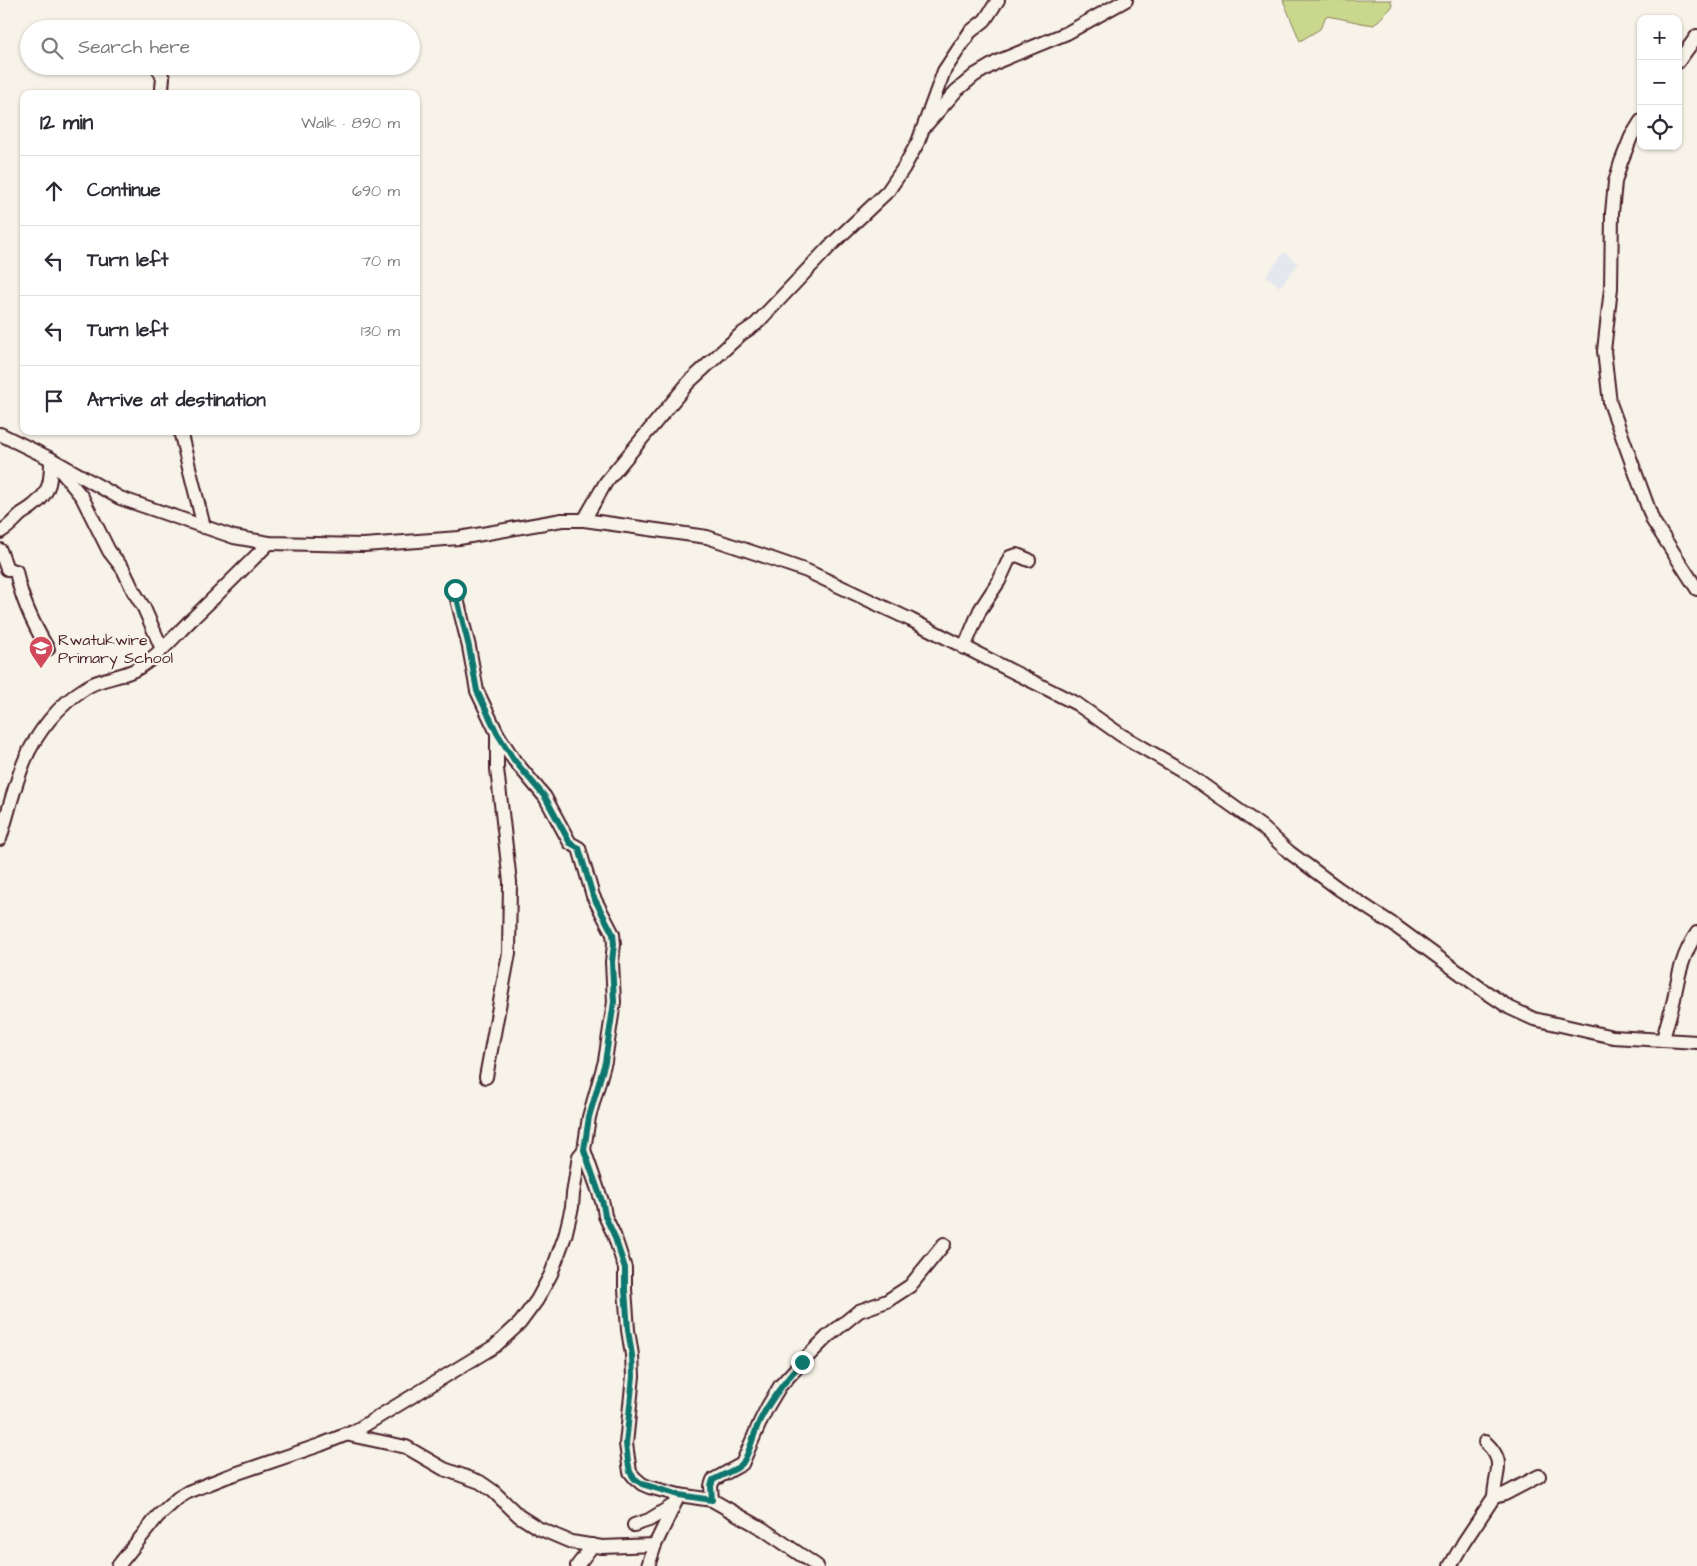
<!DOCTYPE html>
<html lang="en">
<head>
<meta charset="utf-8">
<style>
	:root { --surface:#fff; --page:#f7f7f7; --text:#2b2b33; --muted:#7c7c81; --line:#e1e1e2 }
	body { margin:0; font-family:"Architects Daughter",sans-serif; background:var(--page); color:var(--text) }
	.controls { position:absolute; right:15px; top:15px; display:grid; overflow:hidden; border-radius:10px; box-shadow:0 1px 4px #0004 }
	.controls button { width:45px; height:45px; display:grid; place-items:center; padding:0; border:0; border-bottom:1px solid var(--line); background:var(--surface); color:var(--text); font:25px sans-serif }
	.stop { position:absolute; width:15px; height:15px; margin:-11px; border:4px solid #0f766e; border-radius:50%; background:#fff }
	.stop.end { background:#0f766e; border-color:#fff; box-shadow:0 1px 5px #0008 }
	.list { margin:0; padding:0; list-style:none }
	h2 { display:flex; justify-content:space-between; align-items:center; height:65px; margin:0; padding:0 20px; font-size:21px }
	h2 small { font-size:16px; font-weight:400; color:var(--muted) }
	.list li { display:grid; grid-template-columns:32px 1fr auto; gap:15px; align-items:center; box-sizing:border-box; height:70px; padding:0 20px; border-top:1px solid var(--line) }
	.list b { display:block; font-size:19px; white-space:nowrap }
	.list em { font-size:16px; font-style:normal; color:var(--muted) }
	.icon { flex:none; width:28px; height:28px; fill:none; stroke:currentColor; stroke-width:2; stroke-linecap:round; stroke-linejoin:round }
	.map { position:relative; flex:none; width:1697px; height:1566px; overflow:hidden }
	.search { position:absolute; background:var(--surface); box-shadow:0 1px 4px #0004; left:20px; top:20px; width:400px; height:55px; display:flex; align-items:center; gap:12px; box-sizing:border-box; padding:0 18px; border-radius:28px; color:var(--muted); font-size:19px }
	.panel { position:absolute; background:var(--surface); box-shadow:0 1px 4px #0004; left:20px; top:90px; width:400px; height:345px; border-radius:10px }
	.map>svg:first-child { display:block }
</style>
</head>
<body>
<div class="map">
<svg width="1697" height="1566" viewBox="0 0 1697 1566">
	<rect width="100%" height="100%" fill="#f7f3e8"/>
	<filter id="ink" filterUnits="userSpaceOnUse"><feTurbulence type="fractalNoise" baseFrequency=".02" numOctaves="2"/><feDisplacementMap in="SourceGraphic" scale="10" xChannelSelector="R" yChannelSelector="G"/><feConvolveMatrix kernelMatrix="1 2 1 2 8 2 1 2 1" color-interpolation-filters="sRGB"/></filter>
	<g filter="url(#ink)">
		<!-- built -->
		<polygon fill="#e4e7ee" points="1284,252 1298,264 1280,287 1266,276"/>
		<!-- green -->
		<path fill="#c9d88c" stroke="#8a7c5c" d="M 1283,0 L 1391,0 L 1392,7 L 1374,25 C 1357,23 1342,18 1326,16 L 1320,29 L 1300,41 Z"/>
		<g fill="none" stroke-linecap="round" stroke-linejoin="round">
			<defs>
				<g id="minor">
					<polyline points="1678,62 1697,36"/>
					<polyline points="157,66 163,78 162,88 164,94"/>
					<polyline points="1641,121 1631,137 1621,162 1615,182 1612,213 1611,288 1604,351 1610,403 1653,521 1697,589"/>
					<polyline points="927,124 956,91 975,75 999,61 1067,33 1126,0"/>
					<polyline points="180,431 204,527"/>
					<polyline points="0,434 51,459 120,498 234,537 269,543 364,545 459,538 562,520 584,520 707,537 758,554 807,571 911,620 1077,704 1121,735 1185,772 1262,827 1289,852 1339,889 1394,925 1483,990 1510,1008 1534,1019 1613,1037 1697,1042"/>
					<polyline points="56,465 82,497 109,551 123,569 133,590 144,608 162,649"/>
					<polyline points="584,520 606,482 689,382 740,335 756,324 830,246 888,191 903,169 918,142 944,71 970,32 985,20 998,0"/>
					<path d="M 0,532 C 12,525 12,522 21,514 C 25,511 30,509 34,505 C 51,492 51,478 51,459"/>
					<path d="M 0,550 L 7,569 L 16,571 C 21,599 33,624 48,649"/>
					<polyline points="455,591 469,647 477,691 497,733 497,769 510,882 509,953 486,1077"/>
					<polyline points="964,648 980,610 999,581 1010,557 1017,555 1029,560"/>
					<path d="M 0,839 C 8,813 14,787 24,762 C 36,733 59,704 87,687 C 103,677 123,678 140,667 C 159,655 174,637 190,621 C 217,595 243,569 269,543"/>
					<path d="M 1663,1040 C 1666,1026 1671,1012 1674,999 C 1678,976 1683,953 1697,933"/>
					<polyline points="584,1150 603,1204 605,1216 614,1235 625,1268 625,1289 628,1330 632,1355 633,1376 626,1444 630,1472 635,1478 642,1484 649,1487 679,1495 712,1500 763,1529 817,1566"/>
					<polyline points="345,1434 406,1447 444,1469 480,1482 493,1491 519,1516 538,1528 571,1542 602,1547 655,1545"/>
					<path d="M 1485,1442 C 1507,1462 1495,1471 1494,1497"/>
					<polyline points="712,1500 711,1486 713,1480 742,1464 761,1420 768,1406 780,1386 802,1362 827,1337 859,1311 887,1301 910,1286 944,1244"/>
					<polyline points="634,1525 649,1520 672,1506"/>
					<polyline points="118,1566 158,1516 178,1498 188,1492 226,1477 320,1445 355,1431 495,1346 520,1323 537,1300 551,1274 565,1236 572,1207 573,1194 579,1156 584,1150 589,1117 605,1061 614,1002 612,962 614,944 613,934 593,896 579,848 570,843 545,797 514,760 497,733"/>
					<polyline points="577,1566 593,1545"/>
					<polyline points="648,1566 655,1545 679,1495"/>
					<polyline points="1450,1566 1464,1542 1494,1497 1505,1494 1539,1476"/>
				</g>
			</defs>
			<!-- minor casing -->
			<use href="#minor" stroke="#4a1f2b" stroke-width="16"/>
			<!-- minor -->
			<use href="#minor" stroke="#f7f3e8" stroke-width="12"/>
		</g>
	</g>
	<g fill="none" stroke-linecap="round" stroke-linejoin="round" filter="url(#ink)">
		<!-- route -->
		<path stroke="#0f766e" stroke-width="6" d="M 455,590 L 469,647 L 477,691 L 497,733 L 514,760 L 545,797 L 570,843 L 579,848 L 593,896 L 613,934 L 614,944 L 612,962 L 614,1002 L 605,1062 L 589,1117 L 584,1150 L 603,1204 L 605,1216 L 614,1235 L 625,1268 L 625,1290 L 628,1330 L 632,1355 L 633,1376 L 626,1444 L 628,1461 L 630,1472 L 634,1478 L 642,1484 L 679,1495 L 712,1500 L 711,1486 L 713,1480 L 737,1468 L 742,1464 C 751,1451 753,1434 760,1420 C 771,1398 786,1380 802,1362"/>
	</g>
	<!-- icons -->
	<defs>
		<symbol id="school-pin" viewBox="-11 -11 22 30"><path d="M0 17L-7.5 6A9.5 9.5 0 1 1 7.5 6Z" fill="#d1495b" stroke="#f7f3e8"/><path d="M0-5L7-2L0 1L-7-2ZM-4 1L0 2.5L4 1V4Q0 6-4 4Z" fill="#fff"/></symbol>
	</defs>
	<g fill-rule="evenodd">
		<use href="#school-pin" x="27" y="634" width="28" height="38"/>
	</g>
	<g text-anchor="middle" stroke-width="4.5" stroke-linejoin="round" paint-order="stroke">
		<!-- poi labels -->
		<g font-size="16" fill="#4a1f2b" stroke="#f7f3e8" text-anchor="start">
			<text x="58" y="645">Rwatukwire<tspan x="58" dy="18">Primary School</tspan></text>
		</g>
	</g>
</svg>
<div class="controls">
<button>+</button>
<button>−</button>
<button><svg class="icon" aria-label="locate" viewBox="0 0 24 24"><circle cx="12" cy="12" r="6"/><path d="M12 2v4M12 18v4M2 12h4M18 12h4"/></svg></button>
</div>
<div class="stop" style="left:455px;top:590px"></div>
<div class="stop end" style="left:802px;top:1362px"></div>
<div class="search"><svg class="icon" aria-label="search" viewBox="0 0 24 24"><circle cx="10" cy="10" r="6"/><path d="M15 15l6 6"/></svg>Search here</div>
<section class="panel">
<h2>12 min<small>Walk · 890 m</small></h2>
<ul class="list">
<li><svg class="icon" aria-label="ahead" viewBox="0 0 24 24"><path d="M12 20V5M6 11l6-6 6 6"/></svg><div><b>Continue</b></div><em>690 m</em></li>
<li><svg class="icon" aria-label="left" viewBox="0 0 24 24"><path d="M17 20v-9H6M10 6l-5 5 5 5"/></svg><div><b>Turn left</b></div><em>70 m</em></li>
<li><svg class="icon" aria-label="left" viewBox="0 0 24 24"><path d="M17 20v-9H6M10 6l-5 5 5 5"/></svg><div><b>Turn left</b></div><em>130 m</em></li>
<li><svg class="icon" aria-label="arrive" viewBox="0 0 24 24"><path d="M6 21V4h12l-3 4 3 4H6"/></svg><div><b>Arrive at destination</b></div></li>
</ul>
</section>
</div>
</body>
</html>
